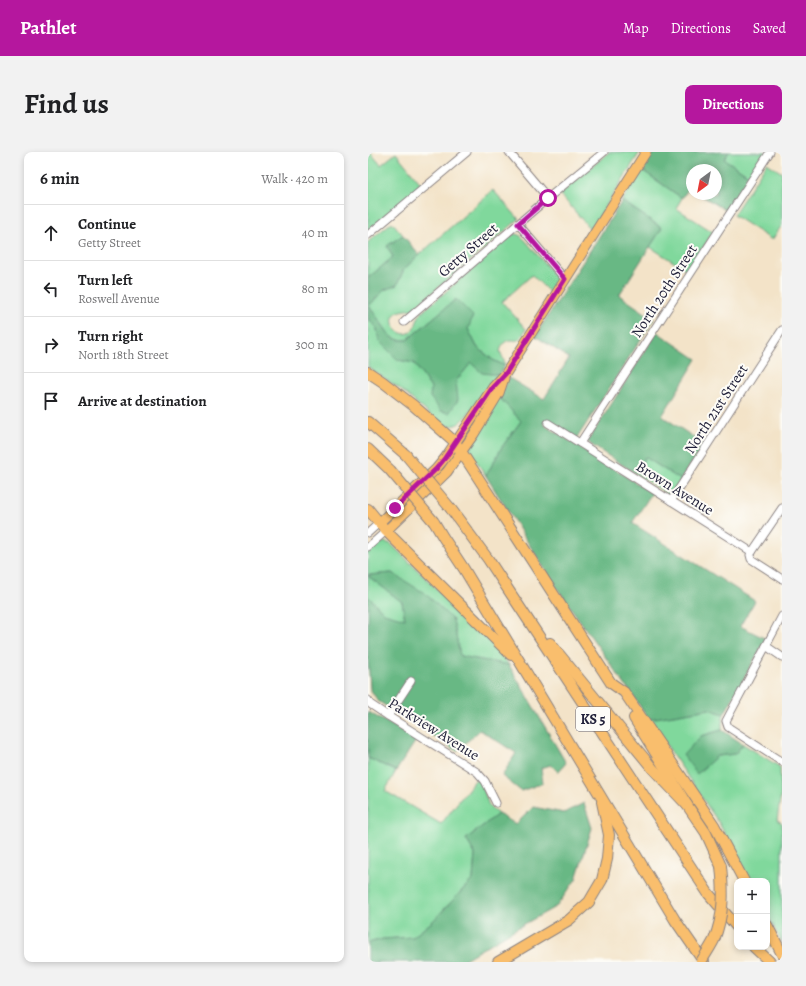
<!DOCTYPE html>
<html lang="en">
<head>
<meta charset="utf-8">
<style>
	:root { --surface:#fff; --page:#f2f2f2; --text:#202124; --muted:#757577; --line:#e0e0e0; --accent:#b5179e }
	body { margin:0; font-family:Alegreya,serif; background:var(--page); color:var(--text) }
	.controls { position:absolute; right:12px; bottom:12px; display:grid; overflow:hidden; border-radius:8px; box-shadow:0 2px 6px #0003 }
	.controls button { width:36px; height:36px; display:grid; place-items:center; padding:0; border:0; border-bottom:1px solid var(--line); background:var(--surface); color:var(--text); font:20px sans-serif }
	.compass { position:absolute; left:318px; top:12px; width:36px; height:36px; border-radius:50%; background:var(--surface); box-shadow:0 2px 6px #0003; rotate:212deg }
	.stop { position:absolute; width:12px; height:12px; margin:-9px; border:3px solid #b5179e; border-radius:50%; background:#fff }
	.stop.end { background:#b5179e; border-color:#fff; box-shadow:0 1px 4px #0008 }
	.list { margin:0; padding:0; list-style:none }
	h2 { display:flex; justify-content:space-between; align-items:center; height:52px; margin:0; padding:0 16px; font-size:17px }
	h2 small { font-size:13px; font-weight:400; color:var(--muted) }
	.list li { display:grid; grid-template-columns:26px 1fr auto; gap:12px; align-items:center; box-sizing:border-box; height:56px; padding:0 16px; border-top:1px solid var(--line) }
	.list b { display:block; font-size:15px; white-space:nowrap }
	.list p { margin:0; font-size:13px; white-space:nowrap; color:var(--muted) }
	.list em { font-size:13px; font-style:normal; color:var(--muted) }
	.icon { flex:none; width:22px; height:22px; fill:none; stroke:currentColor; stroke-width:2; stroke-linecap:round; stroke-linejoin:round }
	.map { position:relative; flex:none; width:414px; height:810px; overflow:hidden; border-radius:8px }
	header { display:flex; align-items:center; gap:24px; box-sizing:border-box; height:56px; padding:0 20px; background:var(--accent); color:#fff }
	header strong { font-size:19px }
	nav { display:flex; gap:22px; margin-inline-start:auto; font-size:14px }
	.intro { display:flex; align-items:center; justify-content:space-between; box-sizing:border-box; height:96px; padding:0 24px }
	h1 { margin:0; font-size:28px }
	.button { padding:10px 18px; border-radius:8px; background:var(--accent); color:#fff; font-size:14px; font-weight:700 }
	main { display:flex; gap:24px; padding:0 24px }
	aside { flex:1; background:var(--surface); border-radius:8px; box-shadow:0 2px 6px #0003 }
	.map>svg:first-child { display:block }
</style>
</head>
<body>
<header>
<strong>Pathlet</strong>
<nav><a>Map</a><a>Directions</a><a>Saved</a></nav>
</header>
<div class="intro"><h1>Find us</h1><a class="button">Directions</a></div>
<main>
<aside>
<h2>6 min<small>Walk · 420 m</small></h2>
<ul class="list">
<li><svg class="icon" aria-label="ahead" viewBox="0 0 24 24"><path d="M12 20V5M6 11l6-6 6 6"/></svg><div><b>Continue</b><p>Getty Street</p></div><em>40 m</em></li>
<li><svg class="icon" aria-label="left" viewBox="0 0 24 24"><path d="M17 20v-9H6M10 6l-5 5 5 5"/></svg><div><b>Turn left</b><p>Roswell Avenue</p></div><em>80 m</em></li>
<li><svg class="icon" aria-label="right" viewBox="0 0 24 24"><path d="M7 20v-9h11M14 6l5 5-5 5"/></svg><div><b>Turn right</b><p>North 18th Street</p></div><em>300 m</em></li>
<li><svg class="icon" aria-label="arrive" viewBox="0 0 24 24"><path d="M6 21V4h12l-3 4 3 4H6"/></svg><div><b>Arrive at destination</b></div></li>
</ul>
</aside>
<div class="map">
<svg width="414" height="810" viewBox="0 0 414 810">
	<rect width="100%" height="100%" fill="#fdfcf7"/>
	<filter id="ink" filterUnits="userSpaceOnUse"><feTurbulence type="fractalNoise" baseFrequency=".025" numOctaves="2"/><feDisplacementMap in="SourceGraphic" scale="8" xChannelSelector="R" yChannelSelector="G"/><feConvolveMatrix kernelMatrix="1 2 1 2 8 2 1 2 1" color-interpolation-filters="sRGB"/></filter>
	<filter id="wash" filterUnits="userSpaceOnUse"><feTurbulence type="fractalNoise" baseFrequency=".012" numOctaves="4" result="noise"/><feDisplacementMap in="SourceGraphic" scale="16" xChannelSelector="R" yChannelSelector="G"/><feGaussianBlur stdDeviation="0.9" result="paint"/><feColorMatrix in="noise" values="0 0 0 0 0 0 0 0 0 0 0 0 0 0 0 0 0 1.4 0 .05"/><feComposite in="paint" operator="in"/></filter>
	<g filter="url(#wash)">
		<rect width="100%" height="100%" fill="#f3e3c8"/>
		<!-- green -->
		<g fill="#80d89c" stroke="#517d6c">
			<polygon points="0,0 2,0 13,13 28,1 54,33 0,79"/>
			<polygon points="241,0 272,0 223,78 192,42"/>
			<polygon points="361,0 398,0 382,24 356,7"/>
			<polygon points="399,11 414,21 414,73 404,88 365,63"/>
			<polygon points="274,18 314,46 308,56 345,80 320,119 282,95 294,76 254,49"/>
			<path d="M 125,38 L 151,67 L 45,157 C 41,158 35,158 30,160 C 17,167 30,186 41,181 C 49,177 48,167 53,161 L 145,82 C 151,82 153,84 157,88 L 188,125 C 190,131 185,136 182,141 L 164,123 L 134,150 L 158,177 C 156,180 154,186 150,188 C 147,189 147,188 143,188 C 136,188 134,194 132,199 L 136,209 L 137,214 L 125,208 L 109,195 L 100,177 L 88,147 L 39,188 L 31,188 L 23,185 L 1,154 L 16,138 L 29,133 L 36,117 L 51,103 Z"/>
			<polygon points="24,70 35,83 19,94 25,105 0,126 0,90"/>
			<path d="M 0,166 L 9,177 L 11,189 L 30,208 L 46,211 L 63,236 L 88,229 L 103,211 L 131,223 L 95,268 C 89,274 83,275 74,273 L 32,237 L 0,215 Z"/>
			<polygon points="131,245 153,269 134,295 118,324 102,299 103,292"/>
			<polygon points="277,305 313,328 303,342 301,343 267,321"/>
			<polygon points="16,390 23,392 128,495 141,513 92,504 85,468 24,421 0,423 0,399 8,393"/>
			<polygon points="0,424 34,450 37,468 16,461 0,444"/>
			<polygon points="341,557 356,562 354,571 354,578 333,584 349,604 367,602 375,592 412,615 413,642 409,668 414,671 414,791 399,762 399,729 382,729 351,671 281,567"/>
			<polygon points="0,606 28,619 17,639 73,672 108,627 114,633 121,654 130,662 98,687 107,702 105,727 65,769 45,785 15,787 0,791"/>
		</g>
		<!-- forest -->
		<g fill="#68b884" stroke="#456d60">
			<polygon points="285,0 361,0 356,7 382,24 359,59 331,42 348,42 348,18 324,18 324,37 321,36 314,46 274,18"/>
			<polygon points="254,49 294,76 251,143 286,167 209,286 179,267 175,272 284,341 264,371 387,449 372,474 398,487 356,562 341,557 281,567 186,432 118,324 134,295 153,269 131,245 141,226 176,247 201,206 167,184"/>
			<polygon points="35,83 51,103 36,117 29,133 16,138 1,154 23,185 31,188 39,188 88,147 105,164 100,177 109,195 125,208 137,214 131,223 114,221 103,211 88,229 90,248 81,261 73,259 62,245 63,236 46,211 30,208 11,189 9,177 0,166 0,126 25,105 19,94"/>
			<polygon points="289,180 329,207 294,264 336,292 313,328 277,305 267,321 222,292 220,289"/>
			<polygon points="24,421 58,442 85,468 92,504 141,513 198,611 190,620 183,613 173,616 175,631 153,639 134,624 148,601 112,578 89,599 10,549 2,537 0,503 0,444 16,461 37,467 34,450 0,424 0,423"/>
			<polygon points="0,560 49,587 28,619 0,606"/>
			<polygon points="354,578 375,592 367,602 349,604 329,622 315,603 333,584"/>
			<polygon points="216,651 224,676 208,727 189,754 144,779 92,810 0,810 0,791 15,787 45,785 65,769 105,727 107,702 98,687 130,662 148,672 165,655 196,661"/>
		</g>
	</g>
	<g filter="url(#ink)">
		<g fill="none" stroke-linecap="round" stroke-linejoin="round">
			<defs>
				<g id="minor">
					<polyline points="141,0 180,46"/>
					<polyline points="150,72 197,127"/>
					<polyline points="0,83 99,0"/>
					<polyline points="36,170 180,46 236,0"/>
					<polyline points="180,271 384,400"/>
					<polyline points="212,291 402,0"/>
					<polyline points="303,349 414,178"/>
					<polyline points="414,356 382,403 383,407 414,427"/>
					<polyline points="0,381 11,371"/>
					<polyline points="0,395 18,379"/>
					<polyline points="414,464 358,569 360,575 414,610"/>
					<polyline points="398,494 414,505"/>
					<polyline points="0,548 2,552 20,564 109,620 117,629 128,651"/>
					<polyline points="20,564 43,529"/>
				</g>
				<g id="major">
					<polyline points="11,371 68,317 77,306 125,235 138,221 278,0"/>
					<polyline points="18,379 79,320 106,282 131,241 136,226"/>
				</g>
				<g id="highway">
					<polyline points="0,220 15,230 46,254 87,290 243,531 256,540 346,673 376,729"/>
					<polyline points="0,270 38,303"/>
					<polyline points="0,297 22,318"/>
					<polyline points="0,357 18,379 143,503"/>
					<polyline points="83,357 120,407 340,741 369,775"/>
					<polyline points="66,370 75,385 96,417 307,768 336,810"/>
					<polyline points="182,491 285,617 319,653"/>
					<polyline points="266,566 292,608 319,653 338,681 353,714"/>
					<polyline points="399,773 414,802"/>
					<polyline points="386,795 402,810"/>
					<polyline points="130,810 201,768 221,750 234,728 239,707 241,683 234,650"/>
				</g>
			</defs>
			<!-- minor casing -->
			<use href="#minor" stroke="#8a8282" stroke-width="9"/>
			<!-- major casing -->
			<use href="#major" stroke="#8a8282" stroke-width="11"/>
			<!-- highway casing -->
			<use href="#highway" stroke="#8a8282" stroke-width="12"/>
			<!-- minor -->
			<use href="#minor" stroke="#fff" stroke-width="7"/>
			<!-- major -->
			<use href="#major" stroke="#f9be6d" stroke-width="9"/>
			<!-- highway -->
			<use href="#highway" stroke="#f9be6d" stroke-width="10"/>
			<defs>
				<g id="highway-bridge">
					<polyline points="38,303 83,357"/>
					<polyline points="22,318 66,370"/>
					<path d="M 333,810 C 337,803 342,796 346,788 C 356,762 356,742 353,714"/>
				</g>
			</defs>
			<!-- highway-bridge casing -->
			<use href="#highway-bridge" stroke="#8a8282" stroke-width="12" stroke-linecap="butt"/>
			<!-- highway-bridge -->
			<use href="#highway-bridge" stroke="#f9be6d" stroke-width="10"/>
		</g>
	</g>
	<g fill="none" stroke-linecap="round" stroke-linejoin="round" filter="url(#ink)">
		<!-- route -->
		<polyline stroke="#b5179e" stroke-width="5" points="27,356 68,317 77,306 125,235 138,221 197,127 150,72 180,46"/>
	</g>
	<g text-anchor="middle" stroke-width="4" stroke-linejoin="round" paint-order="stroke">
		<!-- shield labels -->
		<rect fill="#fdfcf7" stroke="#646373" stroke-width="1" x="208" y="555" width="34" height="24" rx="3"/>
		<g font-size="14" font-weight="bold" fill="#22223b">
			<text x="225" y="572">KS 5</text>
		</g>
		<!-- street labels -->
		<g font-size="15" fill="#22223b" stroke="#fdfcf7">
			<text transform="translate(100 98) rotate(-41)" y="5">Getty Street</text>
			<text transform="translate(296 139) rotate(-57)" y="5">North 20th Street</text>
			<text transform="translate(348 257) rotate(-57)" y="5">North 21st Street</text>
			<text transform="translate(307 336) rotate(32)" y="5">Brown Avenue</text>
			<text transform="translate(66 577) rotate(32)" y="5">Parkview Avenue</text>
		</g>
	</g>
</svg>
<div class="controls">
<button>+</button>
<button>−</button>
</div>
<svg class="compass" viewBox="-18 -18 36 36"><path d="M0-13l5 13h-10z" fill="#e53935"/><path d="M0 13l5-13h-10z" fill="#757577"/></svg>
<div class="stop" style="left:180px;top:46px"></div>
<div class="stop end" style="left:27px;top:356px"></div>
</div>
</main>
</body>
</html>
